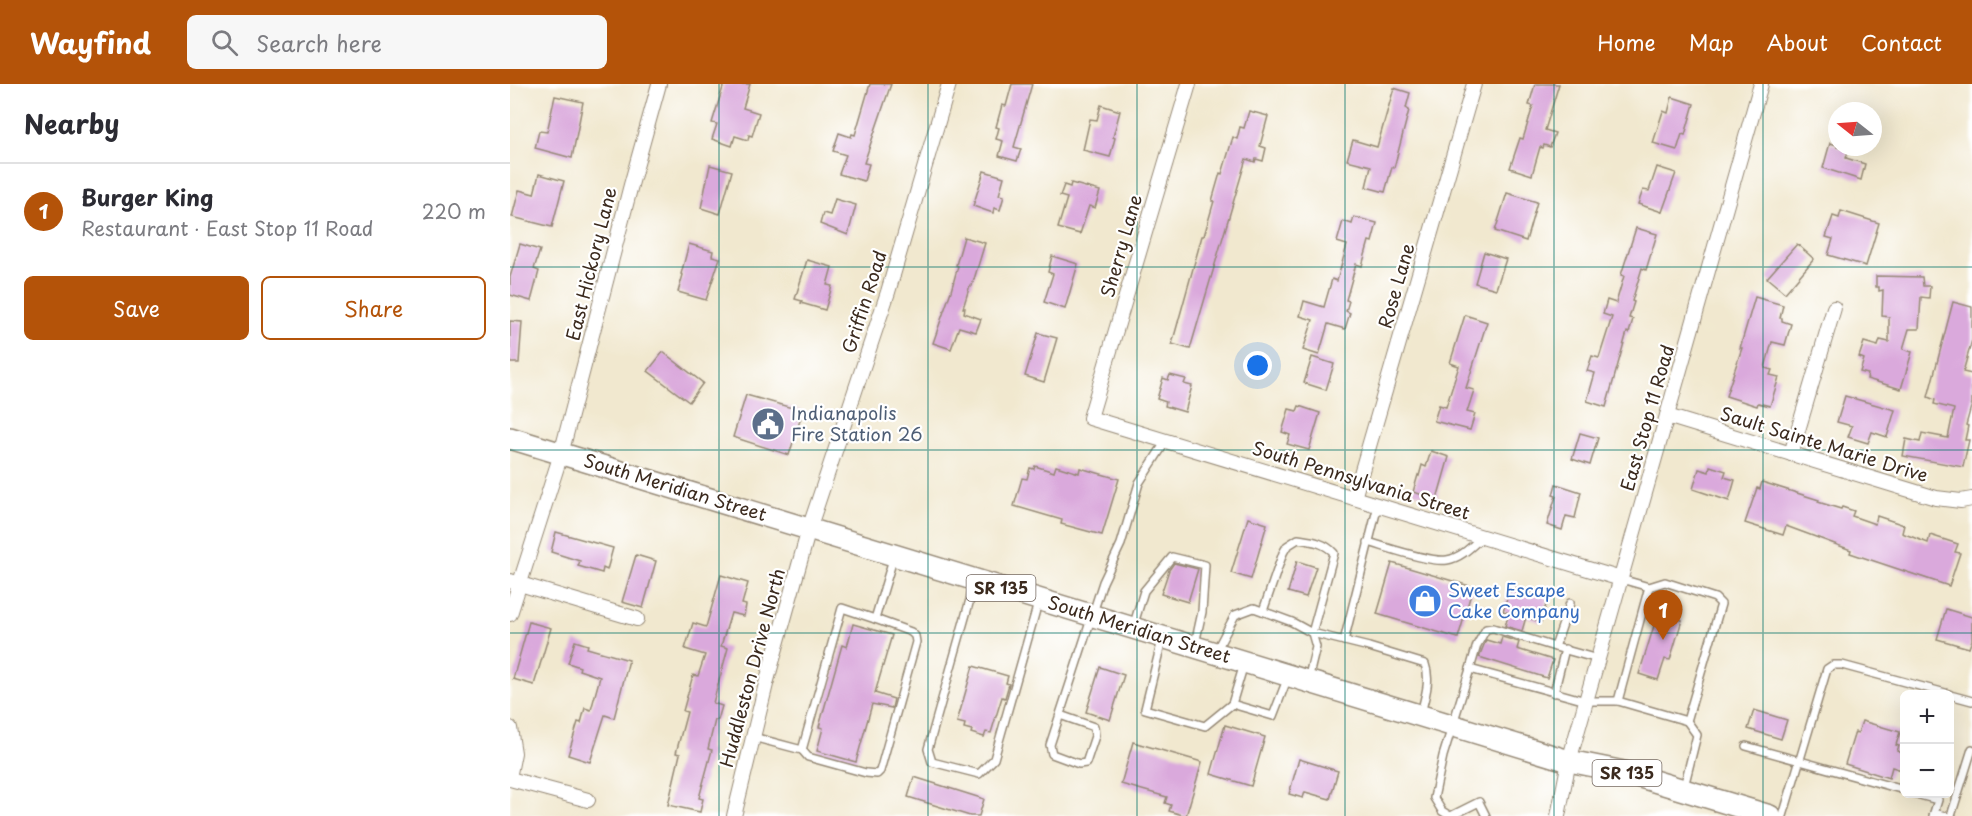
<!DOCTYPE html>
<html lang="en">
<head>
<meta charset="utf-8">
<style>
	:root { --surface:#fff; --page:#f7f7f7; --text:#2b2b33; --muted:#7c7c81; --line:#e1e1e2; --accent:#b45309 }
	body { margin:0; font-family:"Playpen Sans",sans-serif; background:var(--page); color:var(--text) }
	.controls { position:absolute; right:18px; bottom:18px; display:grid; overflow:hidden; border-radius:9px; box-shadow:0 6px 24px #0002 }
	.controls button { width:54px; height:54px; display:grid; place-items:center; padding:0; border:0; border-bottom:2px solid var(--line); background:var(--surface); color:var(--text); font:30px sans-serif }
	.compass { position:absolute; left:1318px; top:18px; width:54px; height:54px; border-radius:50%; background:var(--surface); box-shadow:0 6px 24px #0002; rotate:287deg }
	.you { position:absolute; left:748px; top:282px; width:21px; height:21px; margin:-15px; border:4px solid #fff; border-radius:50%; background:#1a73e8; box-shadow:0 0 0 9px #1a73e833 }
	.badge { display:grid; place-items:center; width:39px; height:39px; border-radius:50%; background:var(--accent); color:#fff; font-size:20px; font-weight:700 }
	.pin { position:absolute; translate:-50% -50px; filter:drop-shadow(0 2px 3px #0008) }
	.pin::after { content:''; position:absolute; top:32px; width:21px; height:18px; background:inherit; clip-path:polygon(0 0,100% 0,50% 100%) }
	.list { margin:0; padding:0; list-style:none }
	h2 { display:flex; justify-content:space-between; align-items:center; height:78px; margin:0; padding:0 24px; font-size:26px }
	h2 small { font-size:20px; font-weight:400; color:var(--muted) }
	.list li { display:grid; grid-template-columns:39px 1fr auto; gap:18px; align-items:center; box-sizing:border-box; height:96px; padding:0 24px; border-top:2px solid var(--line) }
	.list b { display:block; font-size:22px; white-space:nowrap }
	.list p { margin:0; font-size:20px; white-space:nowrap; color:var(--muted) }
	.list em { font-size:20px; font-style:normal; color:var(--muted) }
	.actions { display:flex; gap:12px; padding:18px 24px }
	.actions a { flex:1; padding:14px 0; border:2px solid var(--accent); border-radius:9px; text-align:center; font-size:21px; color:var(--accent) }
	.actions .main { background:var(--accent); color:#fff }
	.icon { flex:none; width:33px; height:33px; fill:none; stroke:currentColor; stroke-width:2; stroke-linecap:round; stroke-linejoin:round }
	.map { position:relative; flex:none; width:1462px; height:732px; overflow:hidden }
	header { display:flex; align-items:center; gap:36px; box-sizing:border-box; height:84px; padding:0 30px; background:var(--accent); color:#fff }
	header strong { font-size:28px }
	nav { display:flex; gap:33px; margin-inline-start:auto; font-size:21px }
	.search { width:420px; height:54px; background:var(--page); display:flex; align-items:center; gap:15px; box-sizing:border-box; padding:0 21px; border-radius:9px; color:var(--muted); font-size:22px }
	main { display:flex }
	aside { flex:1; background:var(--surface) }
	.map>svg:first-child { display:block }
</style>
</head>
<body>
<header>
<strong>Wayfind</strong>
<div class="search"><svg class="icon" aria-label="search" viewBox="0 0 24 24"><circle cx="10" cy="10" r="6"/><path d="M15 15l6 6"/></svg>Search here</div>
<nav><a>Home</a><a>Map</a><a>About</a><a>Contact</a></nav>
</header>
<main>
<aside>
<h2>Nearby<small></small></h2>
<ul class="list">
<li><span class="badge">1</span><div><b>Burger King</b><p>Restaurant · East Stop 11 Road</p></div><em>220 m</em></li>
</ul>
<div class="actions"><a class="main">Save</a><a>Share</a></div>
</aside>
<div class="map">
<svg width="1462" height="732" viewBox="0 0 1462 732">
	<rect width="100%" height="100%" fill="#fff"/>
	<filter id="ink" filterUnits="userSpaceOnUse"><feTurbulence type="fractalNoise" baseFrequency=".0167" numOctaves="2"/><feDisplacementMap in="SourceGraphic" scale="12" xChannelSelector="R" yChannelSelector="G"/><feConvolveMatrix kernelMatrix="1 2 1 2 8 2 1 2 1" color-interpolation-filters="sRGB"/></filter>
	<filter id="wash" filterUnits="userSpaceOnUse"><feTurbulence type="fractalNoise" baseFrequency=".008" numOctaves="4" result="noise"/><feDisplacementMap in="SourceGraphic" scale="24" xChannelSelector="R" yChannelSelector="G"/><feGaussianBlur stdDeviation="1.35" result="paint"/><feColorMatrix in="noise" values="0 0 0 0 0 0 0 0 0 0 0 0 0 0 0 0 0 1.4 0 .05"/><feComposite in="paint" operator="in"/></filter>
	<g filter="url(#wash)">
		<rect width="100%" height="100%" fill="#f1e8cf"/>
		<g id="blocks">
			<!-- building -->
			<g fill="#daa9dc">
				<polygon points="214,0 240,0 233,24 249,29 242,52 239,51 238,56 225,52 222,62 202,55 207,40 202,39"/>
				<polygon points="360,0 381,0 354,79 359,80 354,97 329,90 336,71 323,67 329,49 341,53 342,50 345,51"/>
				<polygon points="502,0 522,0 504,63 511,65 507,77 489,72 493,57 486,55 489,44 486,43 492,21 496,22"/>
				<polygon points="1025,0 1049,0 1035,46 1045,49 1040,63 1034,61 1033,64 1030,63 1022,91 1000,84 1010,54 1013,55 1023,22 1019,21"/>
				<polygon points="884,4 900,9 896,24 899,26 884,84 882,83 875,108 856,103 861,82 837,76 843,56 867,63"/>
				<polygon points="45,12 73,18 62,74 25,64 29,47 37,48"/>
				<polygon points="1162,13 1184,20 1175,51 1172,50 1167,66 1143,59 1153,27 1158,29"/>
				<polygon points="591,21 610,27 603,53 605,54 600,73 573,66 580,35 587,36"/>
				<polygon points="739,27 758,32 750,62 756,64 753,77 746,75 745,78 736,75 680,265 662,260 692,152 694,152 704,117 702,117 710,89 712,90 723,53 727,55 730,43 734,44"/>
				<polygon points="1320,59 1327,61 1327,63 1339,65 1336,74 1355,80 1351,96 1313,84"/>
				<polygon points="200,81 222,87 210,130 191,124"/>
				<polygon points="1147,83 1166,89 1152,128 1128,120 1133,106 1139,107"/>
				<polygon points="474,87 494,93 489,111 494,112 490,126 484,124 483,129 463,122"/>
				<polygon points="29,90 54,97 42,143 2,133 9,106 24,110"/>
				<polygon points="561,99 590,107 585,124 579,122 570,150 548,144 557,114 550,112 554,101 560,103"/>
				<polygon points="997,109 1027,118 1016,157 985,147"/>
				<polygon points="325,115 346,121 338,151 310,140 313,129 320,131"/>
				<polygon points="1331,127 1369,139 1356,182 1318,171 1323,155 1316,153 1323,132 1329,134"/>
				<polygon points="844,133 867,139 862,158 859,157 852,182 846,180 836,216 839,217 836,227 840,229 835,245 818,240 809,271 793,266 803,236 790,232 794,217 814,223 822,195 827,197 837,161 827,158 833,137 842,140"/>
				<polygon points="1126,144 1147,150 1136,186 1132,184 1122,217 1124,218 1119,234 1123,235 1119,249 1117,248 1096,323 1077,317 1085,289 1077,287 1082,272 1089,274 1102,233 1093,230 1097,216 1106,219 1114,192 1111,191"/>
				<polygon points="454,153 475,159 462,202 460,201 453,224 455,224 454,229 471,235 466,248 449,243 441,265 423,259 441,207 448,182 446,181"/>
				<polygon points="10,160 30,166 24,185 29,187 21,217 0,211 0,193"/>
				<polygon points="179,160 203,167 202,172 210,174 196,216 168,208 173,191 171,190"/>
				<polygon points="1287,160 1304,175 1275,209 1257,194"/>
				<polygon points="974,168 996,175 986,205 965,199"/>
				<polygon points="542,172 568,180 555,225 534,218 543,190 538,188"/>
				<polygon points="297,176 322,183 317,201 322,202 315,226 291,219 292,217 285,215"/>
				<polygon points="1366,192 1412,193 1413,202 1420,202 1419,214 1411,213 1409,245 1399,245 1393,265 1402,268 1391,305 1357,295 1358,290 1350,288 1354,275 1349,273 1354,258 1368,262 1370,256 1379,258 1379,233 1372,232 1373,206 1369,207 1369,203 1366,203"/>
				<polygon points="1245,213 1273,221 1270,234 1272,234 1272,237 1281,240 1275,261 1262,258 1255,284 1262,286 1260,291 1269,293 1260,322 1248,319 1247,322 1216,312 1232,264 1230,264"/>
				<polygon points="1443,218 1462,223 1462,256 1453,288 1462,290 1462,319 1456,341 1458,342 1455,356 1459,356 1453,383 1393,372 1396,355 1410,358 1412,349 1438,354 1444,325 1424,320 1425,316 1418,313"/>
				<polygon points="955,231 977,238 956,304 964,306 957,328 965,330 960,346 924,337 929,321 936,323 949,282 940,279"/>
				<polygon points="0,237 12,238 9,279 0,279"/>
				<polygon points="528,249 547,254 534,298 515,292"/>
				<polygon points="153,268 193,299 179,318 138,287"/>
				<polygon points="802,273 824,280 816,306 794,299"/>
				<polygon points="660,291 676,295 674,300 682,302 675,328 655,322 656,318 647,315 653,294 658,296"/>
				<polygon points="236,311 293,327 279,371 223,353"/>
				<polygon points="1335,312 1385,326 1377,353 1362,348 1358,359 1338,353 1342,342 1327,338"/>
				<polygon points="789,322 810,329 799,366 777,360 780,351 772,348 779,325 787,327"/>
				<polygon points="1070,349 1088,354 1080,381 1062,375"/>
				<polygon points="921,367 939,373 927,415 903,408 908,391 909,392 912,381 916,383"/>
				<polygon points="525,382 544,388 546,382 569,389 570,384 609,395 592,451 551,440 552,436 504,422 512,394 517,395 520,384 524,385"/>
				<polygon points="1200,382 1216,387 1214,393 1225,396 1219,417 1183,405 1189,385 1199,388"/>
				<polygon points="1252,398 1309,416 1308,418 1331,425 1332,423 1344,427 1342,432 1365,440 1367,432 1394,441 1392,449 1418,459 1420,451 1448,460 1445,468 1450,469 1439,502 1340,469 1341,466 1276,442 1273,451 1235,439 1247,404 1250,405"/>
				<polygon points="1046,400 1071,408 1065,434 1056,432 1052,446 1037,441 1046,412 1043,411"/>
				<polygon points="738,434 757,440 741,495 721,489"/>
				<polygon points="46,448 103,464 97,486 93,484 92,489 68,482 70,477 41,468"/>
				<polygon points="126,471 146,477 133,524 112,518"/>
				<polygon points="787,477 806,483 796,513 778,508"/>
				<polygon points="664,479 688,485 678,518 651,510 659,486"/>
				<polygon points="882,479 963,503 948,554 867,530"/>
				<polygon points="211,491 238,499 232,520 236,521 234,532 221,529 211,562 218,564 203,619 212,622 208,636 205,636 198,665 202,666 189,714 193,715 190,728 158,721 170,670 166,669 177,628 173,627 183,591 188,592 195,571 175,565 183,539 196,543"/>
				<polygon points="1001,502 1038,514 1031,538 1016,533 1012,547 995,542 999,529 993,527"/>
				<polygon points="1436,525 1462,533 1462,556 1459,564 1427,555"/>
				<polygon points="1148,529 1172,536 1160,576 1155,575 1148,596 1129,590"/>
				<polygon points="19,538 41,544 24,601 3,595"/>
				<polygon points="343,540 382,551 365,609 384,615 382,624 362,620 346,678 307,667 313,644 309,643 332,561 337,563"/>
				<polygon points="992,553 1009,558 1007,565 1043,576 1037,594 969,573 976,556 990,560"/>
				<polygon points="65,557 78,561 77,564 119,576 104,634 95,631 80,678 58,671 68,638 71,639 75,624 81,626 90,593 69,586 70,583 58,579"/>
				<polygon points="463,582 498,592 496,599 499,600 495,614 492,613 481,649 476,648 474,653 461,649 462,646 454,644 455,640 447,638"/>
				<polygon points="590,583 614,591 600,636 576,628"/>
				<polygon points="1244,626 1277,636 1271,655 1238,645"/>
				<polygon points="1352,637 1390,648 1386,661 1389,662 1387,667 1395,670 1395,687 1382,683 1379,694 1335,680 1345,648 1348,649"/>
				<polygon points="715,641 755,653 741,702 701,690"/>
				<polygon points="623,658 692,678 676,732 659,727 661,721 655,719 657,713 611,700"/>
				<polygon points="789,675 828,687 820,715 795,708 793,714 779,710"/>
				<polygon points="404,693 474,715 469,732 460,732 398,713"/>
			</g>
		</g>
	</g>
	<g filter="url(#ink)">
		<use href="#blocks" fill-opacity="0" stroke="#968976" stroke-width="1.5"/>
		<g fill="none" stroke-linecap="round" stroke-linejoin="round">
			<defs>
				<g id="lane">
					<path d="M 858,458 C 876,463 921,479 937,476 C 951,474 962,462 972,453"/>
					<polyline points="1111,495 1139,503 1155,498 1205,514 1211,520 1177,637 1187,651 1174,703"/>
					<polyline points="465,498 418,665 422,678 469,690 484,675 528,519"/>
					<polyline points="1060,519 1045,563 1088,575"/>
					<path d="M 753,527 L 773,469 L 777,462 L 788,455 C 801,457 814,458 824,469 L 802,549 L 859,563 L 915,580 C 921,596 915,613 911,629"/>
					<polyline points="623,543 634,507 662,473 695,481 692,528 685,560"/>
					<polyline points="652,556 635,625 695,642 722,620 763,632 778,593"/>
					<polyline points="834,557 868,421"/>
					<polyline points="706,567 725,531 744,524 782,538 802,549 806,563 798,596"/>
					<polyline points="960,585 967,561 976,545 983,544 1045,563"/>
					<polyline points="1044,609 1055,565"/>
					<polyline points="1440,611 1462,617"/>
					<polyline points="1108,617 1139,503"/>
					<polyline points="722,620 734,580"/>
					<polyline points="550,631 584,643 585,652 576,679 569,680 542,670 540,661 593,498 611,460 629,399 656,357"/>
					<polyline points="243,653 292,666 332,524 365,535 383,475"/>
					<polyline points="1236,662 1394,706"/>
					<polyline points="292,666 298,673 356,689 367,690 370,687 406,558 405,552 401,548 365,535"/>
					<polyline points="1406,710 1428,716 1423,732"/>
					<polyline points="1424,729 1435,732"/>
					<polyline points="940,732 932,727 924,714 933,672 960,585 1076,617 1108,617 1177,637"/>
					<polyline points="941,732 969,718 976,732"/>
					<polyline points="1273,732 1317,585 1323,581 1332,581 1439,610"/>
					<polyline points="1441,732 1462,665"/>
				</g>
				<g id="street">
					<polyline points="679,0 580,334 1111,495"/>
					<polyline points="1157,332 1426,414 1451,417 1462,415"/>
					<polyline points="1281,370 1324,224"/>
					<polyline points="844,414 964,0"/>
					<polyline points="0,497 127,535"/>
					<polyline points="0,530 51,370 121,101 149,0"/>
					<polyline points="0,644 4,669 0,689"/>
					<polyline points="0,695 78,716"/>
					<polyline points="224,732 256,600 299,445 378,208 439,0"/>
					<polyline points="1048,732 1059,677 1251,0"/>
				</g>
				<polyline id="primary" points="0,354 1059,677 1114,688 1260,732"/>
			</defs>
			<!-- lane casing -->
			<use href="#lane" stroke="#968976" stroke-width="10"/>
			<!-- street casing -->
			<use href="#street" stroke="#968976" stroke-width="16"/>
			<!-- primary casing -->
			<use href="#primary" stroke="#968976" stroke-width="24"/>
			<!-- lane -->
			<use href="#lane" stroke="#fff" stroke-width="7"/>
			<!-- street -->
			<use href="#street" stroke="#fff" stroke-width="14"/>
			<!-- primary -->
			<use href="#primary" stroke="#fff" stroke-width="21"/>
		</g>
	</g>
	<!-- grid -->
	<path fill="none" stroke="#0f766e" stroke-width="1.5" stroke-opacity="0.55" d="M 209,0 L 209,732M 418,0 L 418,732M 627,0 L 627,732M 835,0 L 835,732M 1044,0 L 1044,732M 1253,0 L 1253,732M 0,183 L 1462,183M 0,366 L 1462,366M 0,549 L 1462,549"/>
	<!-- icons -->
	<defs>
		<symbol id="civic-disc" viewBox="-11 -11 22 22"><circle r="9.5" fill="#5c6f8a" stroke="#fff"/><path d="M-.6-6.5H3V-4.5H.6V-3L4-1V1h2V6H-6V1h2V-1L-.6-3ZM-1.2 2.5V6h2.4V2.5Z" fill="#fff"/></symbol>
		<symbol id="shop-disc" viewBox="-11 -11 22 22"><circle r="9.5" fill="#3f7fe0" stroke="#fff"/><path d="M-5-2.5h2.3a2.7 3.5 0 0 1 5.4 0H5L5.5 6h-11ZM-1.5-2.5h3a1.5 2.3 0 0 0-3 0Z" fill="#fff"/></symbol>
	</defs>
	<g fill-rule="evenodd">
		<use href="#civic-disc" x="239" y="321" width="38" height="38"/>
		<use href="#shop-disc" x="896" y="498" width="38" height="38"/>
	</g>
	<g text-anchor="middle" stroke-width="4.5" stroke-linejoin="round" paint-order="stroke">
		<!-- shield labels -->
		<g fill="#fff" stroke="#766a62" stroke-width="1.5">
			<rect x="456.5" y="491" width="69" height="26" rx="4.5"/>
			<rect x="1082.5" y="676" width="69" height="26" rx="4.5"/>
		</g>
		<g font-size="16" font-weight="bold" fill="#3b2a1e">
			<text x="491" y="510">SR 135</text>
			<text x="1117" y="695">SR 135</text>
		</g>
		<!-- street labels -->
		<g font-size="18" fill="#3b2a1e" stroke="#fff">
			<text transform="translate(612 162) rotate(-74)" y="6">Sherry Lane</text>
			<text transform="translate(82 180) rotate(-76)" y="6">East Hickory Lane</text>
			<text transform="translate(887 202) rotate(-74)" y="6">Rose Lane</text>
			<text transform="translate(355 218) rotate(-72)" y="6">Griffin Road</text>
			<text transform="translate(1138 334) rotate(-74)" y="6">East Stop 11 Road</text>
			<text transform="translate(1314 361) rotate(17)" y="6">Sault Sainte Marie Drive</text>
			<text transform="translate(851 397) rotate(17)" y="6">South Pennsylvania Street</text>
			<text transform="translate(165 404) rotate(17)" y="6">South Meridian Street</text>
			<text transform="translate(629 546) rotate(17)" y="6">South Meridian Street</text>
			<text transform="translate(243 584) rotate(-75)" y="6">Huddleston Drive North</text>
		</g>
		<!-- service labels -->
		<g font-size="18" fill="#4e5e75" stroke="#fff" text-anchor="start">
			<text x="281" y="336">Indianapolis<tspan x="281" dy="21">Fire Station 26</tspan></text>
		</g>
		<!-- shop labels -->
		<g font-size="18" fill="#366cbe" stroke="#fff" text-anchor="start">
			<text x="938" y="513">Sweet Escape<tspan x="938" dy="21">Cake Company</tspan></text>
		</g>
	</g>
</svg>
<div class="controls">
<button>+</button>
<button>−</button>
</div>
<svg class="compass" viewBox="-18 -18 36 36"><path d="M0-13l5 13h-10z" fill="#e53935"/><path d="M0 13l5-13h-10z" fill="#7c7c81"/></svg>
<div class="you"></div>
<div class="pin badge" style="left:1153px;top:556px">1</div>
</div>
</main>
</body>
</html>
